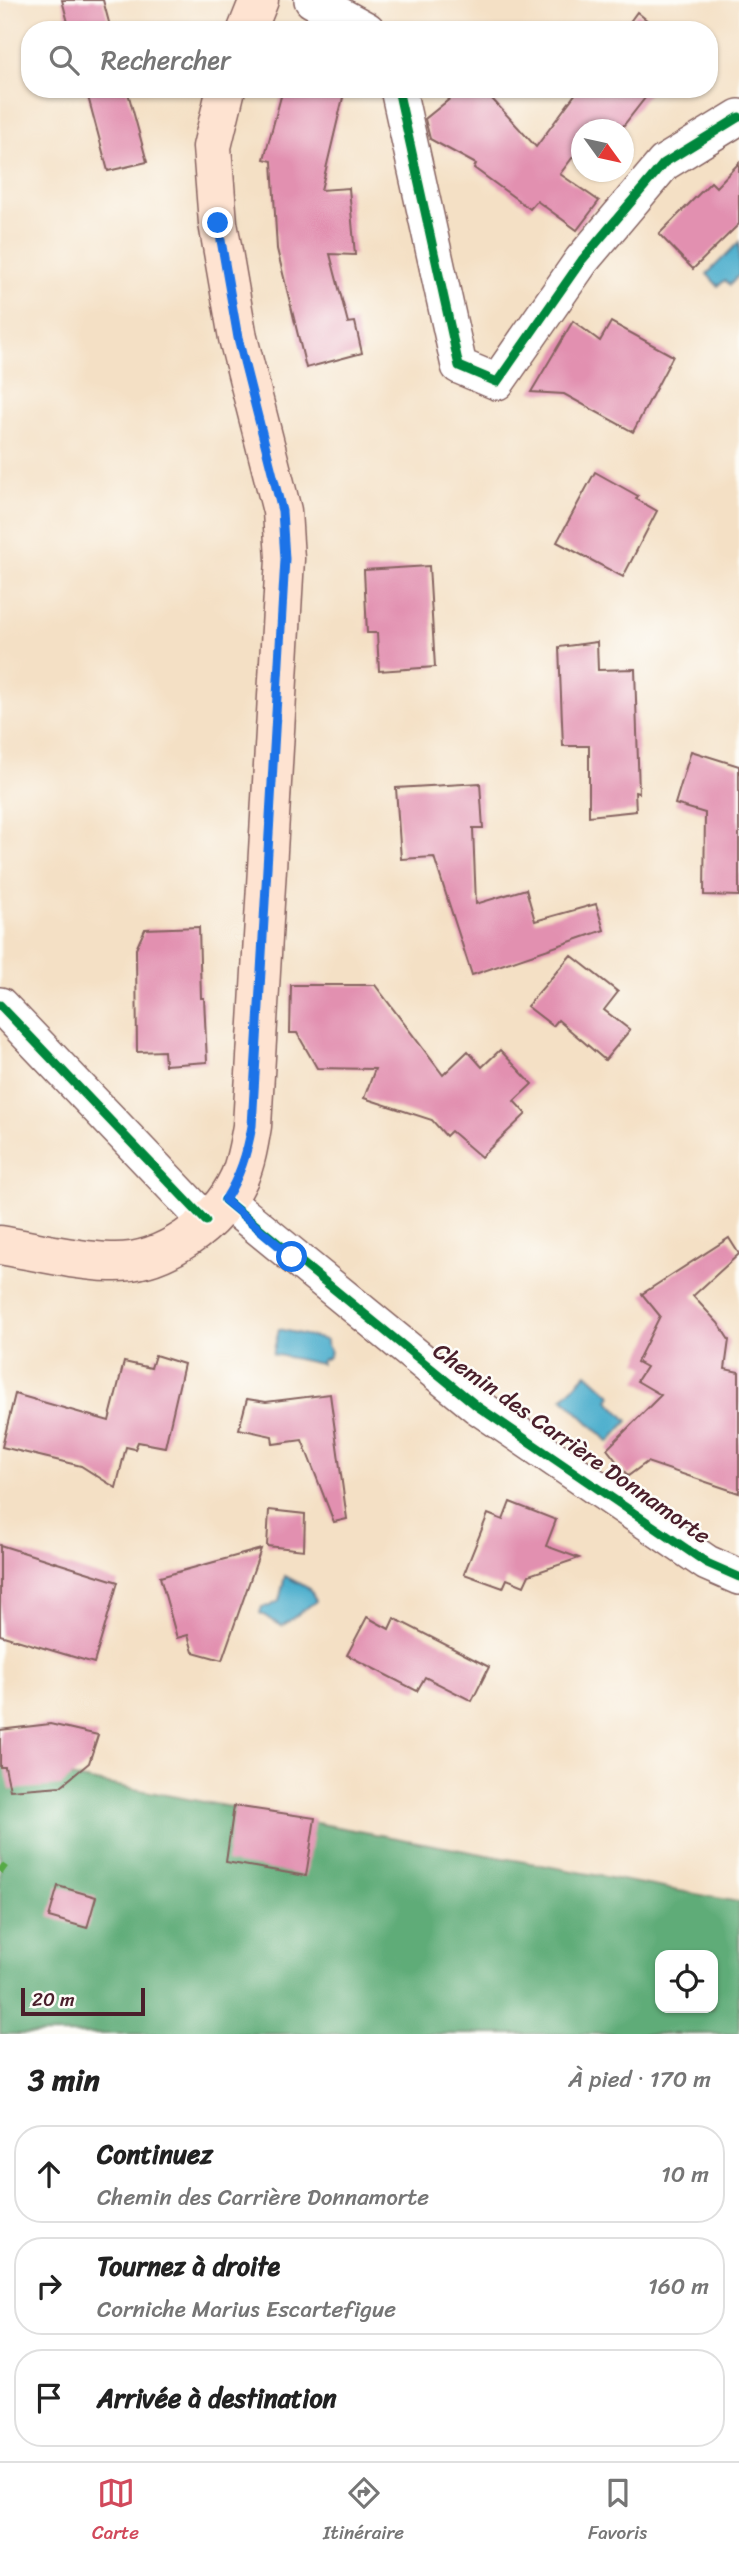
<!DOCTYPE html>
<html lang="fr">
<head>
<meta charset="utf-8">
<style>
	:root { --surface:#fff; --page:#f2f2f2; --text:#222; --muted:#767676; --line:#e0e0e0; --accent:#d1495b }
	body { margin:0; font-family:Sriracha,sans-serif; background:var(--page); color:var(--text) }
	.controls { position:absolute; right:21px; bottom:21px; display:grid; overflow:hidden; border-radius:14px; box-shadow:0 2px 5px #0004 }
	.controls button { width:63px; height:63px; display:grid; place-items:center; padding:0; border:0; border-bottom:2px solid var(--line); background:var(--surface); color:var(--text); font:35px sans-serif }
	.compass { position:absolute; left:571px; top:119px; width:63px; height:63px; border-radius:50%; background:var(--surface); box-shadow:0 2px 5px #0004; rotate:123deg }
	.scale { position:absolute; left:21px; bottom:18px; width:124px; box-sizing:border-box; padding-left:7px; border:4px solid #4a1f2b; border-top:0; font-size:19px; line-height:24px; white-space:nowrap; color:#4a1f2b; -webkit-text-stroke:5px #fdfcf7; paint-order:stroke }
	.stop { position:absolute; width:21px; height:21px; margin:-16px; border:5px solid #1a73e8; border-radius:50%; background:#fff }
	.stop.end { background:#1a73e8; border-color:#fff; box-shadow:0 2px 7px #0008 }
	.list { margin:0; padding:0; list-style:none }
	h2 { display:flex; justify-content:space-between; align-items:center; height:91px; margin:0; padding:0 28px; font-size:30px }
	h2 small { font-size:23px; font-weight:400; color:var(--muted) }
	.list li { display:grid; grid-template-columns:46px 1fr auto; gap:21px; align-items:center; box-sizing:border-box; height:98px; margin:0 14px 14px; padding:0 14px; border:2px solid var(--line); border-radius:28px }
	.list b { display:block; font-size:26px; white-space:nowrap }
	.list p { margin:0; font-size:23px; white-space:nowrap; color:var(--muted) }
	.list em { font-size:23px; font-style:normal; color:var(--muted) }
	.icon { flex:none; width:38px; height:38px; fill:none; stroke:currentColor; stroke-width:2; stroke-linecap:round; stroke-linejoin:round }
	.map { position:relative; flex:none; width:739px; height:2034px; overflow:hidden }
	.search { position:absolute; background:var(--surface); box-shadow:0 2px 5px #0004; left:21px; right:21px; top:21px; height:77px; display:flex; align-items:center; gap:18px; box-sizing:border-box; padding:0 24px; border-radius:28px; color:var(--muted); font-size:26px }
	.sheet { height:427px; background:var(--surface) }
	nav { display:flex; justify-content:space-around; align-items:center; box-sizing:border-box; height:98px; border-top:2px solid var(--line); background:var(--surface); font-size:19px; color:var(--muted) }
	nav a { display:grid; justify-items:center; gap:4px }
	nav .on { color:var(--accent) }
	.map>svg:first-child { display:block }
</style>
</head>
<body>
<div class="map">
<svg width="739" height="2034" viewBox="0 0 739 2034">
	<rect width="100%" height="100%" fill="#fdfcf7"/>
	<filter id="ink" filterUnits="userSpaceOnUse"><feTurbulence type="fractalNoise" baseFrequency=".0143" numOctaves="2"/><feDisplacementMap in="SourceGraphic" scale="14" xChannelSelector="R" yChannelSelector="G"/><feConvolveMatrix kernelMatrix="1 2 1 2 8 2 1 2 1" color-interpolation-filters="sRGB"/></filter>
	<filter id="wash" filterUnits="userSpaceOnUse"><feTurbulence type="fractalNoise" baseFrequency=".00686" numOctaves="4" result="noise"/><feDisplacementMap in="SourceGraphic" scale="28" xChannelSelector="R" yChannelSelector="G"/><feGaussianBlur stdDeviation="1.57" result="paint"/><feColorMatrix in="noise" values="0 0 0 0 0 0 0 0 0 0 0 0 0 0 0 0 0 1.4 0 .05"/><feComposite in="paint" operator="in"/></filter>
	<g filter="url(#wash)">
		<rect width="100%" height="100%" fill="#f4e0c5"/>
		<!-- forest -->
		<path fill="#5eac78" stroke="#546652" stroke-width="2" fill-rule="evenodd" d="M 0,1764 L 739,1902 L 739,2034 L 0,2034 ZM 660,1955 L 713,1955 L 713,2008 L 660,2008 Z"/>
		<!-- water -->
		<g fill="#4eafcd" stroke="#4c677c" stroke-width="2">
			<polygon points="739,242 739,275 730,285 725,280 718,286 707,274"/>
			<polygon points="279,1329 326,1340 326,1344 331,1352 328,1358 322,1360 321,1364 273,1354"/>
			<polygon points="587,1373 611,1395 608,1400 628,1421 609,1442 563,1398"/>
			<polygon points="285,1576 310,1589 316,1601 282,1626 260,1613 262,1607 270,1606 279,1601"/>
		</g>
		<g id="blocks">
			<!-- building -->
			<g fill="#e290b0">
				<polygon points="62,0 103,0 111,30 70,30"/>
				<polygon points="637,12 659,30 624,30"/>
				<polygon points="86,89 127,89 147,162 108,171"/>
				<polygon points="283,89 345,89 321,190 349,188 355,255 330,254 348,323 355,322 362,353 306,368 277,249 272,161 264,159"/>
				<polygon points="462,89 483,89 536,147 579,89 652,89 620,130 582,130 582,145 560,174 599,201 577,230 537,201 530,209 474,168 476,164 430,139 425,119"/>
				<polygon points="739,163 739,224 693,269 659,234 711,182 716,187"/>
				<polygon points="573,321 600,341 611,322 673,356 633,432 564,394 531,392"/>
				<polygon points="595,472 638,496 636,499 657,511 623,577 557,542"/>
				<polygon points="429,566 435,667 379,671 377,633 367,633 364,570"/>
				<polygon points="597,642 598,670 635,669 639,793 635,792 636,811 589,816 589,746 563,746 559,647"/>
				<polygon points="691,751 739,766 739,896 704,895 705,813 675,804"/>
				<polygon points="480,783 483,828 473,828 476,904 526,889 535,921 596,904 604,930 472,975 434,857 401,859 396,788"/>
				<polygon points="199,927 201,998 204,998 207,1062 165,1065 164,1051 137,1052 136,949 145,929"/>
				<polygon points="571,955 618,992 604,1010 630,1030 605,1060 558,1020 553,1026 527,1006"/>
				<polygon points="291,985 375,985 443,1075 468,1051 482,1067 500,1050 532,1084 514,1101 526,1114 481,1157 451,1131 446,1136 432,1120 364,1098 375,1069 317,1068 297,1033 290,1033"/>
				<polygon points="729,1238 739,1254 693,1296 718,1323 729,1340 725,1369 739,1372 739,1493 647,1462 628,1476 607,1449 661,1395 637,1381 646,1367 637,1362 660,1316 642,1294"/>
				<polygon points="155,1355 184,1364 165,1447 138,1442 135,1449 126,1447 116,1488 81,1466 2,1447 15,1394 109,1421 124,1362 151,1368"/>
				<polygon points="330,1394 347,1519 334,1522 302,1440 273,1444 272,1436 239,1429 247,1399 266,1402"/>
				<polygon points="510,1502 556,1520 546,1546 579,1558 529,1575 524,1586 507,1579 503,1588 464,1574 488,1514 503,1520"/>
				<polygon points="269,1510 305,1514 304,1550 267,1546"/>
				<polygon points="0,1545 118,1582 94,1663 0,1635"/>
				<polygon points="261,1549 222,1660 193,1652 188,1635 177,1638 160,1577"/>
				<polygon points="367,1617 389,1629 394,1618 489,1667 472,1701 425,1677 417,1691 347,1655"/>
				<polygon points="50,1724 98,1735 89,1763 61,1786 10,1790 5,1767 0,1767 0,1730"/>
				<polygon points="234,1806 315,1818 306,1876 226,1862"/>
				<polygon points="58,1886 96,1897 87,1928 49,1917"/>
			</g>
		</g>
	</g>
	<g filter="url(#ink)">
		<use href="#blocks" fill-opacity="0" stroke="#866361" stroke-width="2"/>
		<g fill="none" stroke-linecap="round" stroke-linejoin="round">
			<defs>
				<g id="street">
					<polyline points="312,0 367,30"/>
					<polyline points="398,89 459,366 497,382 582,260 664,163 739,117"/>
					<polyline points="0,1005 206,1221"/>
					<polyline points="225,1200 477,1406 707,1563 739,1577"/>
				</g>
				<g id="secondary">
					<polyline points="247,30 259,0"/>
					<path d="M 0,1245 C 36,1251 74,1261 111,1262 C 163,1264 217,1225 239,1178 C 246,1162 249,1144 252,1126 L 285,559 L 282,511 L 238,338 L 218,223 L 212,147 L 226,89"/>
				</g>
			</defs>
			<!-- street casing -->
			<use href="#street" stroke="#866361" stroke-width="38"/>
			<!-- secondary casing -->
			<use href="#secondary" stroke="#866361" stroke-width="41"/>
			<!-- street -->
			<use href="#street" stroke="#fff" stroke-width="35"/>
			<!-- secondary -->
			<use href="#secondary" stroke="#fee3d1" stroke-width="38"/>
			<!-- quiet -->
			<polyline stroke="#57aa44" stroke-width="7" stroke-dasharray="14 7" stroke-linecap="butt" points="0,1872 5,1865"/>
			<defs>
				<g id="cycleway">
					<polyline points="398,89 459,366 497,382 582,260 664,163 739,117"/>
					<polyline points="0,1005 206,1221"/>
					<polyline points="225,1200 477,1406 707,1563 739,1577"/>
				</g>
			</defs>
			<!-- cycleway casing -->
			<use href="#cycleway" stroke="#fdfcf7" stroke-width="13"/>
			<!-- cycleway -->
			<use href="#cycleway" stroke="#00873e" stroke-width="9"/>
		</g>
	</g>
	<g fill="none" stroke-linecap="round" stroke-linejoin="round" filter="url(#ink)">
		<!-- route -->
		<path stroke="#1a73e8" stroke-width="9" d="M 218,223 L 238,338 L 282,511 L 285,559 L 252,1126 C 247,1154 240,1176 225,1200 L 292,1257"/>
	</g>
	<g text-anchor="middle" stroke-width="5" stroke-linejoin="round" paint-order="stroke">
		<!-- street labels -->
		<g font-size="23" fill="#4a1f2b" stroke="#fdfcf7">
			<text transform="translate(572 1443) rotate(35)" y="8">Chemin des Carrière Donnamorte</text>
		</g>
	</g>
</svg>
<div class="controls">
<button><svg class="icon" aria-label="locate" viewBox="0 0 24 24"><circle cx="12" cy="12" r="6"/><path d="M12 2v4M12 18v4M2 12h4M18 12h4"/></svg></button>
</div>
<svg class="compass" viewBox="-18 -18 36 36"><path d="M0-13l5 13h-10z" fill="#e53935"/><path d="M0 13l5-13h-10z" fill="#767676"/></svg>
<div class="scale">20 m</div>
<div class="stop" style="left:292px;top:1257px"></div>
<div class="stop end" style="left:218px;top:223px"></div>
<div class="search"><svg class="icon" aria-label="search" viewBox="0 0 24 24"><circle cx="10" cy="10" r="6"/><path d="M15 15l6 6"/></svg>Rechercher</div>
</div>
<section class="sheet">
<h2>3 min<small>À pied · 170 m</small></h2>
<ul class="list">
<li><svg class="icon" aria-label="ahead" viewBox="0 0 24 24"><path d="M12 20V5M6 11l6-6 6 6"/></svg><div><b>Continuez</b><p>Chemin des Carrière Donnamorte</p></div><em>10 m</em></li>
<li><svg class="icon" aria-label="right" viewBox="0 0 24 24"><path d="M7 20v-9h11M14 6l5 5-5 5"/></svg><div><b>Tournez à droite</b><p>Corniche Marius Escartefigue</p></div><em>160 m</em></li>
<li><svg class="icon" aria-label="arrive" viewBox="0 0 24 24"><path d="M6 21V4h12l-3 4 3 4H6"/></svg><div><b>Arrivée à destination</b></div></li>
</ul>
</section>
<nav>
<a class="on"><svg class="icon" aria-label="map" viewBox="0 0 24 24"><path d="M3 6l6-2 6 2 6-2v14l-6 2-6-2-6 2zM9 4v14M15 6v14"/></svg>Carte</a>
<a><svg class="icon" aria-label="directions" viewBox="0 0 24 24"><path d="M12 3l9 9-9 9-9-9zM9 14v-3h6M13 9l2 2-2 2"/></svg>Itinéraire</a>
<a><svg class="icon" aria-label="saved" viewBox="0 0 24 24"><path d="M7 4h10v16l-5-4-5 4z"/></svg>Favoris</a>
</nav>
</body>
</html>
